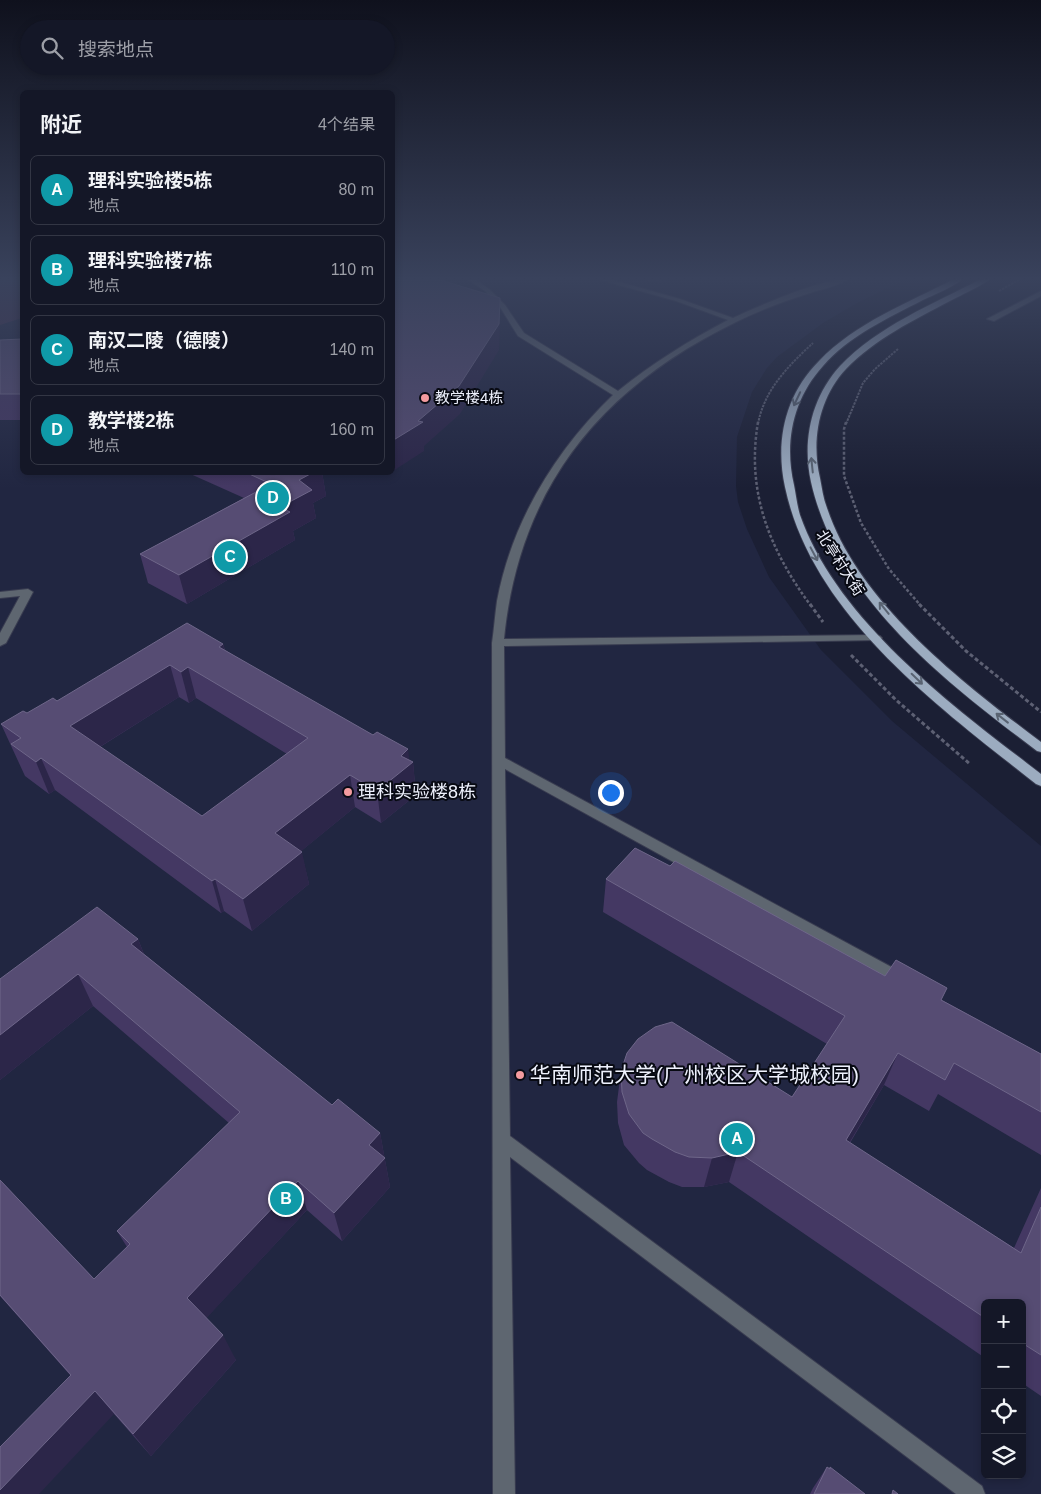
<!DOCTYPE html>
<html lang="zh">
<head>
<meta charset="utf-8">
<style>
	:root { --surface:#141727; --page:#212433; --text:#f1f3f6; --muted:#9d9fa7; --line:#333644; --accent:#b45309 }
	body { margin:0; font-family:Arial,"Noto Sans SC",sans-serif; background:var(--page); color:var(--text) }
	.controls { position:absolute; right:15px; bottom:15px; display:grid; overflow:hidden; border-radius:8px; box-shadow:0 2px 8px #0003 }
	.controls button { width:45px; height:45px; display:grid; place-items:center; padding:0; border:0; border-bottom:1px solid var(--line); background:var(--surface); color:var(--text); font:25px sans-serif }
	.you { position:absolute; left:610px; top:792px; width:18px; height:18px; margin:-12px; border:4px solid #fff; border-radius:50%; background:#1a73e8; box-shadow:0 0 0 8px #1a73e833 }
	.badge { display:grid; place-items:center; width:32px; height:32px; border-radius:50%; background:var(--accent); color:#fff; font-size:16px; font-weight:700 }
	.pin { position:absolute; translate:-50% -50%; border:2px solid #fff; box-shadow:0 1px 5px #0006 }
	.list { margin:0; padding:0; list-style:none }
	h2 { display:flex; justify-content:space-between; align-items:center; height:65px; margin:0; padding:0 20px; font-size:21px }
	h2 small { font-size:16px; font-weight:400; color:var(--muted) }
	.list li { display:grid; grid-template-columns:32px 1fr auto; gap:15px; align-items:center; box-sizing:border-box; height:70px; margin:0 10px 10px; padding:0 10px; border:1px solid var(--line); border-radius:8px }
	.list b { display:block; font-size:19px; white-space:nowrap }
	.list p { margin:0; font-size:16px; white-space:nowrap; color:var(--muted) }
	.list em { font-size:16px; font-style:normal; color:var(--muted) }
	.icon { flex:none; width:28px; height:28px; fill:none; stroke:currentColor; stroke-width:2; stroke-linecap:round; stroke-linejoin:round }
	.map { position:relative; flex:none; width:1041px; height:1494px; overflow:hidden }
	.search { position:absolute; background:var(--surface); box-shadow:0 2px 8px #0003; left:20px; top:20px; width:375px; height:55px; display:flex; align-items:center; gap:12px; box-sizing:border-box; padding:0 18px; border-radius:28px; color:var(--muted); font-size:19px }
	.panel { position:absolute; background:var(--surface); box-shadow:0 2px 8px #0003; left:20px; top:90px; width:375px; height:385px; border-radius:8px }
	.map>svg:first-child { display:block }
</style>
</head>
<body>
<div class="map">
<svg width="1041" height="1494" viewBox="0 0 1041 1494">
	<rect width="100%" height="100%" fill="#1b1f34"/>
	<!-- built -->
	<path fill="#212641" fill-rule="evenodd" d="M 0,279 L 22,279 L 22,472 L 392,472 L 393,279 L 907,279 L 859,302 L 823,323 L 777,357 L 767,368 L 752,392 L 737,437 L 736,486 L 738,502 L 747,529 L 769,577 L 821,650 L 892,721 L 1041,846 L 1041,1494 L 0,1494 ZM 985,1303 L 1022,1303 L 1022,1475 L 985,1475 Z"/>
	<!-- green -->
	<polygon fill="#412d4a" points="0,279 22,279 22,318 0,325"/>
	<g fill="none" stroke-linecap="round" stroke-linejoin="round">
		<defs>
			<g id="minor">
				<path d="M 467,279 L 475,279 L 489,289 L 505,305 L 524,333 L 618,391 C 653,363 688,341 728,320 L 676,301 L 597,279 L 609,279 L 680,299 L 733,318 C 761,305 820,279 849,279 C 838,286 823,289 810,293 C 785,301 760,310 736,322 C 600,388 519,488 504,639 L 876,635 L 880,636 L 882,638 L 880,640 L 504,646 L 505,758 L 908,976 L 911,981 L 908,986 L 903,987 L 898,986 L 505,769 L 510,1136 L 982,1486 L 985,1494 L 956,1494 L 510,1157 L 515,1494 L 493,1494 L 492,643 C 494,629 495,615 497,601 C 512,521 555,451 613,395 L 518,336 L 500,307 L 485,291 Z"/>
				<polygon points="1041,291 1041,296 994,321 987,319"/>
				<polygon points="28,589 33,592 6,643 0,646 0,633 20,596 0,598 0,592"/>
			</g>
			<g id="major">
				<path d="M 954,279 L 963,279 C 951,288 936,294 923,300 C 888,318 849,336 823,366 C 793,399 784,442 794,485 C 796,495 797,505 800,515 C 837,621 955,708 1041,774 L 1041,786 L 1036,784 C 939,707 812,615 785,487 C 775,441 785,395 819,361 C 855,323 908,303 954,279 Z"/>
				<path d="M 981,279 L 990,279 C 978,288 963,294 950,301 C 914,320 875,339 846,369 C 819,398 811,440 820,478 C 822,488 823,498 827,508 C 859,604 963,683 1041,742 L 1041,752 L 1037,751 C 945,681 838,600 811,482 C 802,441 811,398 840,366 C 878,326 933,304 981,279 Z"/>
			</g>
		</defs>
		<!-- minor casing -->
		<use href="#minor" stroke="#393c50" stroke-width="2"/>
		<!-- major casing -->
		<use href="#major" stroke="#393c50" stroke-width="2"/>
		<!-- path-far2 -->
		<g stroke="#5d6073" stroke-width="2" stroke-dasharray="2.5 1" stroke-linecap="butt">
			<polyline points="999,291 1020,279"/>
			<path d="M 758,424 C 764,390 789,365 813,343"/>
			<polyline points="846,424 863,383 875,369 898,349"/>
		</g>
		<!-- path-far1 -->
		<g stroke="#5d6073" stroke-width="2.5" stroke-dasharray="3 2" stroke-linecap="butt">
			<path d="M 758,422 C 746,493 770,550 811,606"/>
			<polyline points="846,422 844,429 844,476 861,523 889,569 921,606"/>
		</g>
		<!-- path -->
		<g stroke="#5d6073" stroke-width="3" stroke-dasharray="4 2.5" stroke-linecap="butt">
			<polyline points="810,604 823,622"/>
			<polyline points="919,604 966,651 1041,712"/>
			<polyline points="851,655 896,700 970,764"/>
		</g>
		<!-- minor -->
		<use href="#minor" fill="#5e6670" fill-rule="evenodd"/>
		<!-- major -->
		<use href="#major" fill="#9cacc0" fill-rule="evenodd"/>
	</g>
	<!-- wall -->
	<g fill="#443863" fill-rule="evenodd">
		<polygon points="638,279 668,279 661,283"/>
		<polygon points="22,339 22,420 0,420 0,340"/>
		<polygon points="186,472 322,472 326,496 313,503 316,518 293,531 295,540 187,604 148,583 140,554 244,498"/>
		<path d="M 223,644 L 225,650 L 413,762 L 416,795 L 381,823 L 355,807 L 301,851 L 309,884 L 252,931 L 224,911 L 221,913 L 55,790 L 49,794 L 25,776 L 1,724 L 57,701 ZM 179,697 L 189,703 L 196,698 L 287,754 L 202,816 L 100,747 Z"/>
		<polygon points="670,866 885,976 942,1000 1041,1054 1041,1155 938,1094 929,1111 884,1085 850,1143 1014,1248 1041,1188 1041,1396 1022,1383 1022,1303 985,1303 985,1358 729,1182 704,1187 682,1187 669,1182 647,1170 639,1163 624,1145 618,1123 617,1102 621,1071 792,1097 827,1044 603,912 606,879"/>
		<polygon points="138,939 144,954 332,1105 380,1133 390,1187 342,1241 307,1210 206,1318 236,1360 151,1456 114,1414 70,1375 0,1296 0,1180 94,1279 127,1247 117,1231 229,1123 93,1006 0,1080 0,979"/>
		<polygon points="827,1467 865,1494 810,1494 813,1488"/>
	</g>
	<!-- shaded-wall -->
	<g fill="#2c2649">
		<polygon points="661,279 668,279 661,283"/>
		<polygon points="500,298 500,324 499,350 460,414 424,446 424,451 393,471 392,441 418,421"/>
		<polygon points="314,472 322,472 326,496 313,503 316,518 293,531 295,540 187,604 179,575 280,507 299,480"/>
		<polygon points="223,644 231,675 219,647"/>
		<polygon points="170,665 179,697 82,758 70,726"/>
		<polygon points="188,667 196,698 189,703 181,672"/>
		<polygon points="408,749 410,764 413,762 416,795 381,823 377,791 401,756"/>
		<polygon points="41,758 55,790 49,794 36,762"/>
		<polygon points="350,775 355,807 283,866 275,833"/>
		<polygon points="302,852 309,884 252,931 243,899"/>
		<polygon points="215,879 224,911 221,913 212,881"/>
		<polygon points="138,939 150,970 131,944"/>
		<polygon points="78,974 93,1006 0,1080 0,1035"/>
		<polygon points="898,1053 884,1085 833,1170 846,1140"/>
		<polygon points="380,1133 390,1187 342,1241 334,1213 369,1145"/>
		<polygon points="738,1152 729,1182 704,1187 712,1158"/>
		<polygon points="298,1181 307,1210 201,1324 187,1298"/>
		<polygon points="223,1335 236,1360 151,1456 133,1434"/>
		<polygon points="95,1391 114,1414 39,1494 0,1494 0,1490"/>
	</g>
	<!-- building -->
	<g fill="#564c73" stroke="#6e6689" fill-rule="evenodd">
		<polygon points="392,279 437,279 500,298 499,324 459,386 418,421 423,422 392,441"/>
		<polygon points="22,339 22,394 0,394 0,340"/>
		<polygon points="245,472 314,472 299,480 312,490 280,507 290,512 179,575 140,554 271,484"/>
		<path d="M 187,623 L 223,644 L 219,647 L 373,735 L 377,732 L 408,749 L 401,756 L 413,762 L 377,791 L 350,775 L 275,833 L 302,852 L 243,899 L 215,879 L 212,881 L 41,758 L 36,762 L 11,744 L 21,738 L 1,724 L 23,711 L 27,713 L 53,698 L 57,701 ZM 170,665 L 181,672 L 188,667 L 308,738 L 202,816 L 70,726 Z"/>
		<polygon points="635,848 670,866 675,861 885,976 896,960 947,988 941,1000 1041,1054 1041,1112 954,1063 945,1080 898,1053 846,1140 1021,1253 1041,1207 1041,1355 1022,1343 1022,1303 985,1303 985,1318 738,1152 712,1158 689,1157 675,1152 652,1139 643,1133 629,1114 622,1092 621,1071 627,1053 638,1039 655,1027 672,1022 792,1097 845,1016 606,879"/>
		<polygon points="97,907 138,939 131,944 332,1105 338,1099 380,1133 369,1145 385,1158 334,1213 298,1181 187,1298 223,1335 133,1434 95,1391 0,1490 0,1447 71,1375 0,1295 0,1180 94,1279 130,1244 117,1231 240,1112 78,974 0,1035 0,979"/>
		<polygon points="827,1467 830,1469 830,1467 865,1494 814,1494"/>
		<polygon points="893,1490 898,1494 892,1494"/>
	</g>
	<!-- one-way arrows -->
	<defs><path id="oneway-shaft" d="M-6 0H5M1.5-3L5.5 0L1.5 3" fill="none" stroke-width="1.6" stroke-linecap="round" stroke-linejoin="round" transform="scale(1.25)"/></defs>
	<g stroke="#596372">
		<use href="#oneway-shaft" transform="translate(797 399) rotate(115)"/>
		<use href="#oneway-shaft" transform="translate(812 465) rotate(-96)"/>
		<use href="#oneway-shaft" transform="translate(814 554) rotate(62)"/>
		<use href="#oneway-shaft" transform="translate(884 608) rotate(-129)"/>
		<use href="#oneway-shaft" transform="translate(917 679) rotate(44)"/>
		<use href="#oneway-shaft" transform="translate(1002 718) rotate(-142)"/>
	</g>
	<!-- sky -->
	<linearGradient id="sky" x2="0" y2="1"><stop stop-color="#0f111d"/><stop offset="0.57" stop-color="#39425c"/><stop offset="1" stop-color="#39425c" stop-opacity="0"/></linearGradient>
	<rect width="1041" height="489" fill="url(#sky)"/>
	<!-- markers -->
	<g fill="#f49b9f" stroke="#080a13" stroke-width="2">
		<circle cx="425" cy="398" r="5"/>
		<circle cx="348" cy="792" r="5"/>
		<circle cx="520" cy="1075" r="5"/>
	</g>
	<g text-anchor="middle" stroke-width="4" stroke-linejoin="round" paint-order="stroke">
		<!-- far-poi labels -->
		<g font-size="15" fill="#eef1fd" stroke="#080a13" text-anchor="start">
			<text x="435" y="403">教学楼4栋</text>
		</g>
		<!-- far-street labels -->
		<g font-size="15" fill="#eef1fd" stroke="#080a13">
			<text transform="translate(840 563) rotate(57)" y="5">北亭村大街</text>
		</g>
		<!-- poi labels -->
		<g font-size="18" fill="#eef1fd" stroke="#080a13" text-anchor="start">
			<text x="358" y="798">理科实验楼8栋</text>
		</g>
		<!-- near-poi labels -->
		<g font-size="21" fill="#eef1fd" stroke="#080a13" text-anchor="start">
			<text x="530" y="1082">华南师范大学(广州校区大学城校园)</text>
		</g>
	</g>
</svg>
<div class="controls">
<button>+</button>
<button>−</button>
<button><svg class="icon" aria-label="locate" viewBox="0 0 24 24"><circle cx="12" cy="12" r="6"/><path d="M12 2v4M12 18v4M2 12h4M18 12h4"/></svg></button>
<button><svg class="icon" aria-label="layers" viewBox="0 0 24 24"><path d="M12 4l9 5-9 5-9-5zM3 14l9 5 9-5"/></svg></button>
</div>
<div class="you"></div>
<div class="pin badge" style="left:737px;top:1139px;background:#0f9aa8">A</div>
<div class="pin badge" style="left:286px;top:1199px;background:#0f9aa8">B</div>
<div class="pin badge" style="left:230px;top:557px;background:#0f9aa8">C</div>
<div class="pin badge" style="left:273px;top:498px;background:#0f9aa8">D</div>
<div class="search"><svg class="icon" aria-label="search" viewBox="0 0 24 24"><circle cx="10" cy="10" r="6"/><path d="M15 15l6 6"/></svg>搜索地点</div>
<section class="panel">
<h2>附近<small>4个结果</small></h2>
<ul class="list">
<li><span class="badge" style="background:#0f9aa8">A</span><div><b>理科实验楼5栋</b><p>地点</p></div><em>80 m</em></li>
<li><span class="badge" style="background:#0f9aa8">B</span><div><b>理科实验楼7栋</b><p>地点</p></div><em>110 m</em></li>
<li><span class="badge" style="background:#0f9aa8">C</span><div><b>南汉二陵（德陵）</b><p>地点</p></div><em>140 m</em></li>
<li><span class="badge" style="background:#0f9aa8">D</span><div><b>教学楼2栋</b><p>地点</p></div><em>160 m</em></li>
</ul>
</section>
</div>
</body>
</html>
